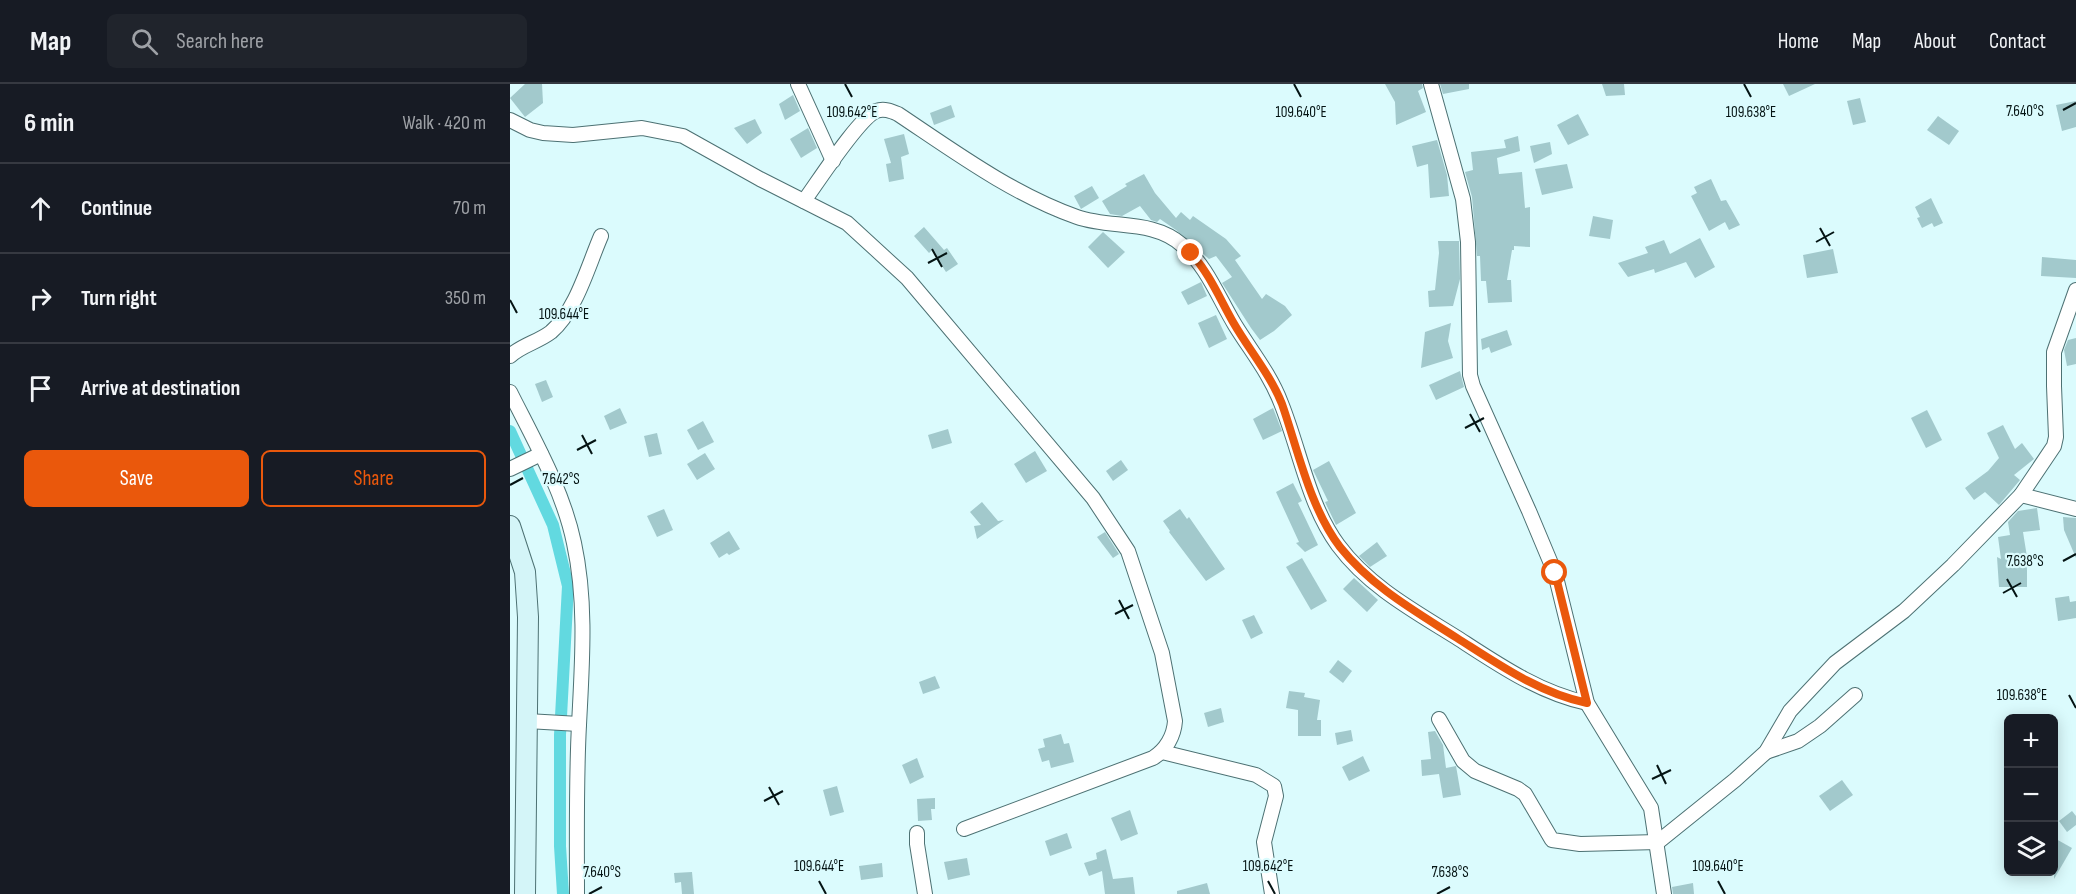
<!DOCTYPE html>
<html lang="en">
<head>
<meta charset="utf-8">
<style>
	:root { --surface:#171b24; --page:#20242c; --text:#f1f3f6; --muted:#9ea1a6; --line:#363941; --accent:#ea580c }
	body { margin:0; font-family:"Sofia Sans Condensed",sans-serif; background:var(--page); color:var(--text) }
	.controls { position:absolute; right:18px; bottom:18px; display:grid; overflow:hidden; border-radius:9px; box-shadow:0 3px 15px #0003 }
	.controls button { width:54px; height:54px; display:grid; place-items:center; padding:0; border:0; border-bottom:2px solid var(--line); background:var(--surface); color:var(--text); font:30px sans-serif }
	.stop { position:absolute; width:18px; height:18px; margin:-14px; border:4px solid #ea580c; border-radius:50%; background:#fff }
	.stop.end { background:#ea580c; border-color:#fff; box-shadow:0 2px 6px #0008 }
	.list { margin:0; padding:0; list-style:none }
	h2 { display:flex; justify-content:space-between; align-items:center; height:78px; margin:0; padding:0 24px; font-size:26px }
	h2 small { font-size:20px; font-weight:400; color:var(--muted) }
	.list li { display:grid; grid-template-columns:39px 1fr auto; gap:18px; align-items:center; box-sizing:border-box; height:90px; padding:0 24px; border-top:2px solid var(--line) }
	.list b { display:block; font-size:22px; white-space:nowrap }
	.list em { font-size:20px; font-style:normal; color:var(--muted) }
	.actions { display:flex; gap:12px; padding:18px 24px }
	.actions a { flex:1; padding:14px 0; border:2px solid var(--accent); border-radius:9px; text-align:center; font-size:21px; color:var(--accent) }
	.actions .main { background:var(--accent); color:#fff }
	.icon { flex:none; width:33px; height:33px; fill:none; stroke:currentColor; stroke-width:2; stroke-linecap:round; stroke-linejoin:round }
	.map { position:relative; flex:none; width:1566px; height:810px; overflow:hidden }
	header { display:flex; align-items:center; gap:36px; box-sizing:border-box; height:84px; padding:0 30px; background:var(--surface); border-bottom:2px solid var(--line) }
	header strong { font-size:28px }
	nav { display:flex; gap:33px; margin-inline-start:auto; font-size:21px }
	.search { width:420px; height:54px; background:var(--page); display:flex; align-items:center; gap:15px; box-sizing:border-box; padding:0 21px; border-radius:9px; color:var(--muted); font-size:22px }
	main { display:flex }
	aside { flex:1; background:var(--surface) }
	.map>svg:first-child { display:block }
</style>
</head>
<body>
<header>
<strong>Map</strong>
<div class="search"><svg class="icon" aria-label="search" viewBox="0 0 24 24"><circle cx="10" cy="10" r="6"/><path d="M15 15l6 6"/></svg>Search here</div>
<nav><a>Home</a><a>Map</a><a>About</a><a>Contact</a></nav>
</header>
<main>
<aside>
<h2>6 min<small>Walk · 420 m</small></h2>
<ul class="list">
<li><svg class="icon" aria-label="ahead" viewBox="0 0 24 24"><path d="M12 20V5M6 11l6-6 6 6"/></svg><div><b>Continue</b></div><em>70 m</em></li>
<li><svg class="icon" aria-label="right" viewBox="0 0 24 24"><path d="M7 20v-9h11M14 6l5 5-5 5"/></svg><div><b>Turn right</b></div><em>350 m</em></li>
<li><svg class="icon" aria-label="arrive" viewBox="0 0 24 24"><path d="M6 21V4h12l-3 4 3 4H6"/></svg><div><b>Arrive at destination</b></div></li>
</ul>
<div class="actions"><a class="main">Save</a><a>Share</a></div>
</aside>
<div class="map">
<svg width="1566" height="810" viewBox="0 0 1566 810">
	<rect width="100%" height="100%" fill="#dbfbfd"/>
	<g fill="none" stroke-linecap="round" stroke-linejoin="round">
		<!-- canal -->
		<polyline stroke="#62d9e0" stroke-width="12" points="0,347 43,441 58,502 50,651 50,762 53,810"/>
	</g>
	<!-- building -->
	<g fill="#a2c9cc">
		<polygon points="15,0 32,0 33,19 15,33 0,14"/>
		<polygon points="875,0 912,0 913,4 908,7 916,28 886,41 885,18"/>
		<polygon points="930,0 959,0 959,5 933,10"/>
		<polygon points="1092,0 1114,0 1115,11 1096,12"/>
		<polygon points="1273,0 1305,0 1279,12"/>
		<polygon points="283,11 290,27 275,36 269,20"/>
		<polygon points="1350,14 1356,38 1343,41 1337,17"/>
		<polygon points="1566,17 1566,43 1552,47 1546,21"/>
		<polygon points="441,21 445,33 424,41 420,29"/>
		<polygon points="1068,30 1079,51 1058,61 1047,41"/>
		<polygon points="1428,32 1449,47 1439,61 1417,46"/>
		<polygon points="245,35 252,49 237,60 224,44"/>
		<polygon points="298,44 307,64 291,74 280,55"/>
		<polygon points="394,50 399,70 391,73 394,95 379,98 376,80 381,79 374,55"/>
		<polygon points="1008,52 1010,67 987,74 989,90 1012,88 1015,124 1020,123 1020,163 1004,162 1004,166 1002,166 997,196 1001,196 1002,218 978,219 976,197 971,197 970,172 967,172 962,113 955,88 963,86 961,68 996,64 994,56"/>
		<polygon points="927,56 937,91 939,112 920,114 918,80 907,83 902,62"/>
		<polygon points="1040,58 1042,70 1024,79 1020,62"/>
		<polygon points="1057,80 1063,104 1032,111 1025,85"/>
		<polygon points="634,90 645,109 666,134 671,128 680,136 683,132 716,155 731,172 725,176 752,215 756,210 775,222 782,231 764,247 750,256 741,244 712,199 722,193 706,172 699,175 666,146 650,135 647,138 641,136 630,122 612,132 600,130 592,117 617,102 615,100"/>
		<polygon points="1201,95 1211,117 1216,116 1230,141 1219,146 1215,138 1199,147 1181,112 1187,109 1184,103"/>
		<polygon points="582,102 589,114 571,125 564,112"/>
		<polygon points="1421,114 1433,139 1424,143 1422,139 1412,144 1407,134 1410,133 1405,123"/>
		<polygon points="1083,132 1103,136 1100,155 1079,152"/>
		<polygon points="414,143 434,166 437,164 448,180 436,188 422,166 419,169 404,152"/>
		<polygon points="593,148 615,168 598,184 578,163"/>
		<polygon points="1190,154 1205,183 1185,194 1176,178 1145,189 1144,185 1118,193 1108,179 1138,169 1135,163 1154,156 1160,170"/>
		<polygon points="928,157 949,157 950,195 943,222 919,223 918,207 925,206 929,169"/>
		<polygon points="1323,165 1328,189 1297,194 1293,171"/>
		<polygon points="1532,173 1566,176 1566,194 1531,192"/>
		<polygon points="691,198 697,212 678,221 671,208"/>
		<polygon points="706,231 717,255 699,264 688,239"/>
		<polygon points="941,239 938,257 943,274 911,284 915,248"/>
		<polygon points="997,246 1002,261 981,269 979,263 972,266 971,255"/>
		<polygon points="1566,254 1566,280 1557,282 1554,266 1558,256"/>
		<polygon points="950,287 954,303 926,316 919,301"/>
		<polygon points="36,296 43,313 32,318 25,300"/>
		<polygon points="110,324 117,339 100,346 94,332"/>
		<polygon points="763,324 772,347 753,356 743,335"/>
		<polygon points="1417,326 1432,356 1416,364 1401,334"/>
		<polygon points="193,337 204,358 188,366 177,346"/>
		<polygon points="1493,341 1505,365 1512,359 1524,375 1504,391 1510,396 1489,421 1475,408 1464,416 1455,404 1478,387 1489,374 1477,349"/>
		<polygon points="438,345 442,359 422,365 418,351"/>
		<polygon points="147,349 152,370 139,373 134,352"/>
		<polygon points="525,367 537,387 516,399 504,380"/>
		<polygon points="195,369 205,385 187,396 177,380"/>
		<polygon points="611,376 618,386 603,397 596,387"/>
		<polygon points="819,377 846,429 826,441 815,418 818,417 803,386"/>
		<polygon points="783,399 792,417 788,419 808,461 795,468 786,459 789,458 766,408"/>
		<polygon points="472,418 488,437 494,436 467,455 464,442 471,441 460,428"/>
		<polygon points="1527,424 1530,446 1513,448 1517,473 1517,503 1489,503 1487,473 1491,475 1488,453 1500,451 1498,438 1508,427"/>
		<polygon points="154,425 163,446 147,453 137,432"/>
		<polygon points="670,425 677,435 679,433 715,485 696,497 659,448 660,447 653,437"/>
		<polygon points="1553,433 1566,434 1566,474 1554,446"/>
		<polygon points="219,447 230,465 219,471 217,469 209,474 200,459"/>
		<polygon points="595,448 609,470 603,474 587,453"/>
		<polygon points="867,458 877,472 860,483 849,472"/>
		<polygon points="792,474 817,517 801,526 776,483"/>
		<polygon points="844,494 868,516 857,528 833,505"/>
		<polygon points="1559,512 1560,518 1566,517 1566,534 1548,537 1545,514"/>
		<polygon points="744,531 753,549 741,555 732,536"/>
		<polygon points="828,576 842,587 833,599 819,588"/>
		<polygon points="425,592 430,604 413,610 409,598"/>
		<polygon points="779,607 795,609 794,613 810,616 807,636 811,636 811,652 788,652 788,626 776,624"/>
		<polygon points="711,624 714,638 698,643 694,629"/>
		<polygon points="841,646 843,657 827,661 825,649"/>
		<polygon points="925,647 933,661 936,684 946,682 951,711 933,714 929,690 912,692 911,676 921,675 918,648"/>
		<polygon points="551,650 554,660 559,659 564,678 541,684 539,676 532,678 528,665 535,663 533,655"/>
		<polygon points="853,672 860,687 839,697 832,683"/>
		<polygon points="407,674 414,693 400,700 392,681"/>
		<polygon points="1332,696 1343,711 1320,727 1309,712"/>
		<polygon points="327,702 334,728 320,732 313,706"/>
		<polygon points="425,714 425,725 421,725 422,736 408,737 407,715"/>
		<polygon points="620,726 628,750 611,757 601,734"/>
		<polygon points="1562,727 1566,732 1566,741 1557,748 1549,737"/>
		<polygon points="557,749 562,764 540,772 535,757"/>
		<polygon points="1546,755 1562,764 1544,795 1544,760"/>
		<polygon points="596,765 603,795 623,793 625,810 595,810 592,787 579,792 574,779 587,775 586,769"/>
		<polygon points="457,774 460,791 438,796 434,778"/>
		<polygon points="372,779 373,793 351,796 349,782"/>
		<polygon points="182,788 184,810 172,810 171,798 165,799 164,789"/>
		<polygon points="697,799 700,810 667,810 667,807"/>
		<polygon points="1183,799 1184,810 1163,810 1162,803"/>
	</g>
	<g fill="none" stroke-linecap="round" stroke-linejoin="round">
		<defs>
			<g id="street">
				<polyline points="288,0 323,77"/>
				<polyline points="921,0 953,115 958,158 960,291 963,302 1019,427 1045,489 1077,619 1141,724 1154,810"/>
				<path d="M 0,36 L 20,46 L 33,49 L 63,51 L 132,44 L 173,52 L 250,95 L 337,139 L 397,194 L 583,414 L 618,467 L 652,569 L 665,637 C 664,652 656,666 643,674 L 454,745"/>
				<path d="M 294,117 C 308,98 348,35 366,27 C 374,24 381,27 388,30 C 445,68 502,110 567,133 C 601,145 643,135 672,161 C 697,182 708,213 725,241 C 741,267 760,290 771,319 C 790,366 798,420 828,461 C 859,503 906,528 949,555 C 989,581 1030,609 1077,619"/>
				<path d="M 0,272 C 12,261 28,258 41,248 C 66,227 78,182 91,152"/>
				<path d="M 0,308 C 24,356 53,406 64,459 C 77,519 72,580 69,641 C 66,697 67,754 67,810"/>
				<polyline points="0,385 31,370"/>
				<polyline points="1511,411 1566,425"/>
				<polyline points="929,635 953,677 965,687 1008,705 1015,710 1042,756 1070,760 1148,758 1225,696 1256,668 1280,627 1325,579 1394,527 1443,481 1511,411 1544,362 1546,353 1544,302 1544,268 1566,206"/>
				<polyline points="17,637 69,640"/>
				<polyline points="652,668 746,691 764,702 766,712 754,758 762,810"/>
				<polyline points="1256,668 1288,657 1310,642 1345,611"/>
				<polyline points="407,749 407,760 415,810"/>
			</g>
			<polyline id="secondary" points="0,442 15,488 18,533 15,810"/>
		</defs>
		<!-- street casing -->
		<use href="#street" stroke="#4d7173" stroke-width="16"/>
		<!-- secondary casing -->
		<use href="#secondary" stroke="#4d7173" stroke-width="22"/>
		<!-- street -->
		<use href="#street" stroke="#fff" stroke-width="14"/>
		<!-- secondary -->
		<use href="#secondary" stroke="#d4f5f8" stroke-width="20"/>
	</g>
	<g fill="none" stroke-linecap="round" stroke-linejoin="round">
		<!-- route -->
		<path stroke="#ea580c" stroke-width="8" d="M 681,169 C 699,189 710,215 723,238 C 739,266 760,290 772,320 C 788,366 800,424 830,463 C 862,503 905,527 947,554 C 988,580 1029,609 1077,619 L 1045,489"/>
	</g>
	<!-- ticks -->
	<path fill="none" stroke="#051414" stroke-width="2" d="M 335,0 L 342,13M 784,0 L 791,13M 1234,0 L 1241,13M 1553,26 L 1566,19M 1310,144 L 1320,162M 1306,158 L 1324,148M 422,165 L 432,183M 418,179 L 437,169M 0,216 L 7,229M 960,330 L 970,348M 955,344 L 974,334M 72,351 L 82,370M 67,366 L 86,356M 0,401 L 13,394M 1553,477 L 1566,470M 1497,495 L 1507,513M 1493,509 L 1511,499M 609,516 L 619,535M 605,530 L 623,521M 1559,611 L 1566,624M 1147,681 L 1156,700M 1142,695 L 1161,686M 259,703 L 269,721M 254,717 L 273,707M 309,797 L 316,810M 758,797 L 765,810M 1208,797 L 1215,810M 79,810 L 92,803M 927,810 L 940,803"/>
	<g font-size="15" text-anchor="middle" fill="#051414" stroke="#dbfbfd" stroke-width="4.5" stroke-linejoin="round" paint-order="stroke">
		<text x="1515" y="32">7.640°S</text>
		<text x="791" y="33">109.640°E</text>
		<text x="1241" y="33">109.638°E</text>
		<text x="342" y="33">109.642°E</text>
		<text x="54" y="235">109.644°E</text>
		<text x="51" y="400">7.642°S</text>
		<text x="1515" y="482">7.638°S</text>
		<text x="1512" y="616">109.638°E</text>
		<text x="309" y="787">109.644°E</text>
		<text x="758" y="787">109.642°E</text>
		<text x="1208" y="787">109.640°E</text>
		<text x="92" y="793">7.640°S</text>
		<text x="940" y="793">7.638°S</text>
	</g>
</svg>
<div class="controls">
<button>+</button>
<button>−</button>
<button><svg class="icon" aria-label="layers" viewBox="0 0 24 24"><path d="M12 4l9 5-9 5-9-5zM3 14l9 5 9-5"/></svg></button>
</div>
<div class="stop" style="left:1045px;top:489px"></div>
<div class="stop end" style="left:681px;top:169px"></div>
</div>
</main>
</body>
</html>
